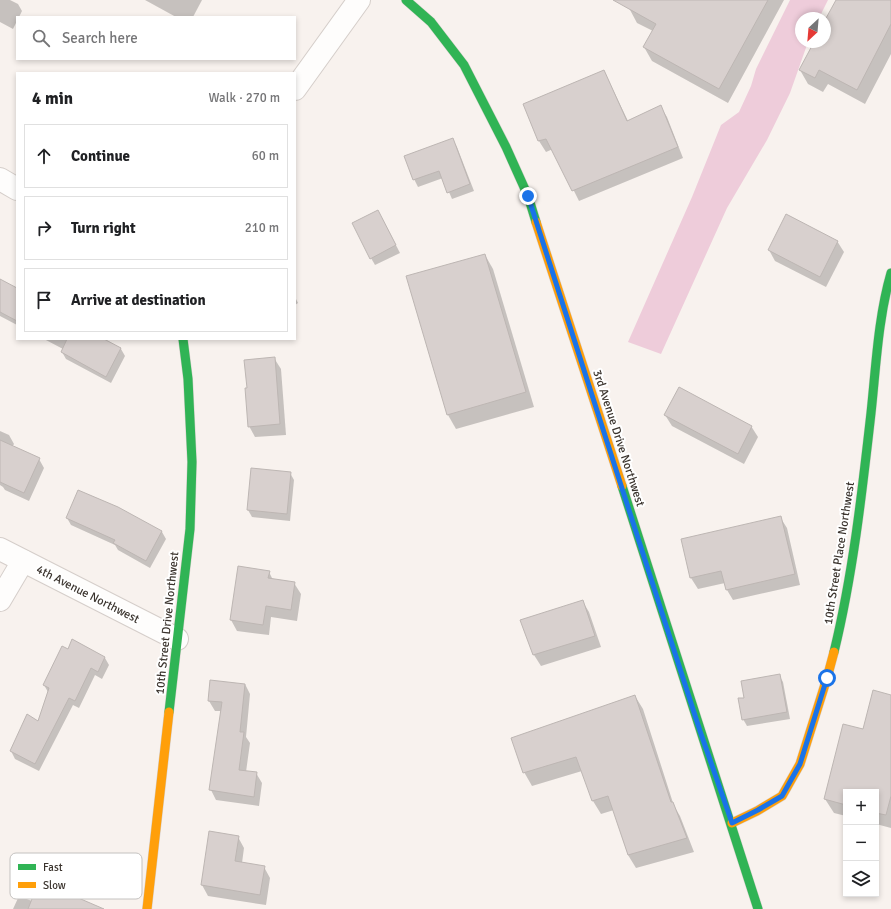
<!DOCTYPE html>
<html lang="en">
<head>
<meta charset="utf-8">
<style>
	:root { --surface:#fff; --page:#f6f6f6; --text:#202124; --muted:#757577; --line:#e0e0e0 }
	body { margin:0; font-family:Signika,sans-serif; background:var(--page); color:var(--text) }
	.controls { position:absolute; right:12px; bottom:12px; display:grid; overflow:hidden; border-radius:0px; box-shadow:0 2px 6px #0003 }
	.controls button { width:36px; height:36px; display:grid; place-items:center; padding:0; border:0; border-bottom:1px solid var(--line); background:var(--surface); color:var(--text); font:20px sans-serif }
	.compass { position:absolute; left:795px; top:12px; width:36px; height:36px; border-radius:50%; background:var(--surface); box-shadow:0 2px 6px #0003; rotate:206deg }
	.stop { position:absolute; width:12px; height:12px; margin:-9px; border:3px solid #1a73e8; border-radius:50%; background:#fff }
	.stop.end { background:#1a73e8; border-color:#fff; box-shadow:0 1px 4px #0008 }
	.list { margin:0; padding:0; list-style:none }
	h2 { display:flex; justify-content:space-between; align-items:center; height:52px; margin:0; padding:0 16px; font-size:17px }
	h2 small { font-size:13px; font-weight:400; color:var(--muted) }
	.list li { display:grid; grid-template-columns:26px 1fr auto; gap:12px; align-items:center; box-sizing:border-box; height:64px; margin:0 8px 8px; padding:0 8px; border:1px solid var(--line); border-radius:0px }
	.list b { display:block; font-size:15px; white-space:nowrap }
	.list em { font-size:13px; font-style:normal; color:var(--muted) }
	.icon { flex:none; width:22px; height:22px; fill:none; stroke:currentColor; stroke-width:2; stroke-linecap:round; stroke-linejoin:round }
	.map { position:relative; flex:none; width:891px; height:909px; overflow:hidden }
	.search { position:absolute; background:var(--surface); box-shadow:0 2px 6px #0003; left:16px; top:16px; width:280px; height:44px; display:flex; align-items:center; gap:10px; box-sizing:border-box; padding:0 14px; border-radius:0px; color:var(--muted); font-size:15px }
	.panel { position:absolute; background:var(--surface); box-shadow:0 2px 6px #0003; left:16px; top:72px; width:280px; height:268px; border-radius:0px }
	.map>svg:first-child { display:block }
</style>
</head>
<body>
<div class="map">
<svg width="891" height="909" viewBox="0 0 891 909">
	<rect width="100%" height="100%" fill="#f8f2ee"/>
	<!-- forest -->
	<polygon fill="#eeccda" points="790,0 828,0 819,18 801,18 801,42 808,42 790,93 767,140 727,208 661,354 628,342 692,197 721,125 739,112 751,86 756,69"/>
	<!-- shadow -->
	<g fill="#0003">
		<polygon points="0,0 10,0 18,4 22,11 19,17 17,17 17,21 13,29 0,22"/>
		<polygon points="145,0 202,0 193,17 176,17"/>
		<polygon points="634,0 784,0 728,103 652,61 644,47 653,31 637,23 629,8"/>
		<polygon points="837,0 891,0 891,54 865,104 828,84 823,92 808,84 800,70 815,42 825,42 825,23"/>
		<polygon points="604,71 628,121 660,106 667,117 683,158 579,201 553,149 546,152 539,141 525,104"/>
		<polygon points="453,140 457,147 474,191 452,199 443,178 418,187 414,179"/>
		<polygon points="382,218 400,253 375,265 371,258"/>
		<polygon points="837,241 844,252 826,287 775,261 769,250"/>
		<polygon points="485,255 493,269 534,407 456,429 448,415 408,277"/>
		<polygon points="0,280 17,289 17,325 0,316"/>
		<polygon points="295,297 298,303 295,305"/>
		<polygon points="44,339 101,339 121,349 125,356 111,383 66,359 62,352 63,349"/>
		<polygon points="274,358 281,369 286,435 255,437 249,426 248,389"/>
		<polygon points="665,415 751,426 758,437 744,464 672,426"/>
		<polygon points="0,431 9,435 14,444 12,447 39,459 44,468 29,501 5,490 3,487 0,485"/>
		<polygon points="290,473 294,480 290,521 252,517 248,510"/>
		<polygon points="117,508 162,532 166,539 150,568 118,550 115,545 71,525 67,518"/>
		<polygon points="780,517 787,528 800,585 733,600 727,590 725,583 698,589 691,578 682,540"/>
		<polygon points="269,572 273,580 294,583 301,594 297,621 271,617 269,635 237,631 231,620"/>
		<polygon points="583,602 589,612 601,647 541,666 534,655 521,620"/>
		<polygon points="73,640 105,658 109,665 102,679 95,675 79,708 73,705 39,771 15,759 11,751 38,723 48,692 44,685 68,650"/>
		<polygon points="779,675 783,682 790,719 747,726 743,719 745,698"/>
		<polygon points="245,684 250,694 246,737 250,743 246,772 256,773 262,783 259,806 216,800 211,790 221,711 215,711 209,701"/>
		<polygon points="635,696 643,709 674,806 680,816 694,852 636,868 628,855 614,810 601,814 593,801 582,771 532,786 524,772"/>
		<polygon points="891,696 891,828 876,824 876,792 846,792 846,816 834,813 825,799 863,730"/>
		<polygon points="238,837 244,848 242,863 264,867 270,878 266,905 208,896 202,885"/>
		<polygon points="19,896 32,901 85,909 13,909"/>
	</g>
	<!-- building -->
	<g fill="#d8d0ce" stroke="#bdb6b3">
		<polygon points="613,0 768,0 719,89 643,47 656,24"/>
		<polygon points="836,0 891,0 891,24 857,90 819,70 815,78 799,70 814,42 825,42 825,20"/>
		<polygon points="604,70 627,121 661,105 678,147 572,191 546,139 538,141 523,104"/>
		<polygon points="453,138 470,184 447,193 439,171 413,180 404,156"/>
		<polygon points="378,210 396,245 370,259 352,223"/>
		<polygon points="786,214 838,241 820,277 768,250"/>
		<polygon points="485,254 526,392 447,415 406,276"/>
		<polygon points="0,279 17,288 17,321 0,312"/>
		<polygon points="67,339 104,339 121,348 106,377 61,352"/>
		<polygon points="275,357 280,424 248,427 245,388 247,388 244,360"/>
		<polygon points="679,387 752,426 738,454 664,415"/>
		<polygon points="0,440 40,458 24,493 0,482"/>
		<polygon points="251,468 291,472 287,514 247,510"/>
		<polygon points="78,490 118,507 162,531 146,561 113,543 115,540 66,518"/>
		<polygon points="781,516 795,574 726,590 721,571 690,578 681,539"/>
		<polygon points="238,566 270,571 268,578 295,582 291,610 266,606 263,625 230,620"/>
		<polygon points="583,600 595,636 533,655 520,620"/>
		<polygon points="72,639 105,657 98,672 91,668 75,701 69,698 35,764 10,751 27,714 38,721 49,688 43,685 62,646 68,649"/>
		<polygon points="780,674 787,712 742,720 738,698 744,698 741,681"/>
		<polygon points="210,680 245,684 240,732 244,732 239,770 257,772 254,797 209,790 222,702 208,701"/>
		<polygon points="873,690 891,695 891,796 886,815 876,813 876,792 846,792 846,805 824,799 843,724 863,729"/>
		<polygon points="635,695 671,802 673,802 687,838 628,855 608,796 592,801 576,757 523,773 511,738"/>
		<polygon points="209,831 239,836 235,861 265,866 260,895 201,885"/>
		<polygon points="39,881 104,909 28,909"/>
	</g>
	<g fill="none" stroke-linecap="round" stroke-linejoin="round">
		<defs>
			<g id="street">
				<polyline points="295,89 359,0"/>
				<polyline points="0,179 17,189"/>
				<polyline points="0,549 177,639"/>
				<polyline points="0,600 23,561"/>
			</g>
			<g id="fast">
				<polyline points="406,0 431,22 464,65 506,147 528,196 536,222"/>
				<polyline points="622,486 758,909"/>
				<path d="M 834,652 C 853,574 862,493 871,413 C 876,367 878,318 891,273"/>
				<polyline points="169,712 190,529 192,462 188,379 183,339"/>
			</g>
			<g id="slow">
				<polyline points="536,222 622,486"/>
				<polyline points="732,823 757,811 782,796 800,764 827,678 834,652"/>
				<polyline points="147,909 169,712"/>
			</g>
		</defs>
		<!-- street casing -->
		<use href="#street" stroke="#d5ceca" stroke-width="24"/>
		<!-- fast casing -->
		<use href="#fast" stroke="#d5ceca" stroke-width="10"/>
		<!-- slow casing -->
		<use href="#slow" stroke="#d5ceca" stroke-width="10"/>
		<!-- street -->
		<use href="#street" stroke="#fefdfc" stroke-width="22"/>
		<!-- fast -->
		<use href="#fast" stroke="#30b455" stroke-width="9"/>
		<!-- slow -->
		<use href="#slow" stroke="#ff9f0a" stroke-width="9"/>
	</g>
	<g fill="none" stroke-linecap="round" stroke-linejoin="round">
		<!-- route -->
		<polyline stroke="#1a73e8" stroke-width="5" points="528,196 700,731 732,823 758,810 782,796 800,764 827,678"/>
	</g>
	<g text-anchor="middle" stroke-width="4" stroke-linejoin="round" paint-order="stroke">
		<!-- street labels -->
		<g font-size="12" fill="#3b342e" stroke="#fff">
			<text transform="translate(619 438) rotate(72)" y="4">3rd Avenue Drive Northwest</text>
			<text transform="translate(839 553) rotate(-81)" y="4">10th Street Place Northwest</text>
			<text transform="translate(88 594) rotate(27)" y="4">4th Avenue Northwest</text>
			<text transform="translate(167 623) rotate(-84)" y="4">10th Street Drive Northwest</text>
		</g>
	</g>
	<!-- legend -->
	<rect x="10" y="853" width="132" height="46" rx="6" fill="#fff" stroke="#c4c2c0" stroke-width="1"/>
	<rect x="18" y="864" width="18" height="6" fill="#30b455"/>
	<rect x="18" y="882" width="18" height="6" fill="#ff9f0a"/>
	<g font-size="11" fill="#3b342e">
		<text x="43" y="871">Fast</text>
		<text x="43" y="889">Slow</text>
	</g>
</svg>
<div class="controls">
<button>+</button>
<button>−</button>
<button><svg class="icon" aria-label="layers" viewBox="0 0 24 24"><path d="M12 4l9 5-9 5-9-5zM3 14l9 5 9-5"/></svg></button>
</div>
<svg class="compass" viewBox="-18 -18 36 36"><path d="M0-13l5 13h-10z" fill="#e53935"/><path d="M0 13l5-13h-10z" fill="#757577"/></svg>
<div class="stop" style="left:827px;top:678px"></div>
<div class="stop end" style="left:528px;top:196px"></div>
<div class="search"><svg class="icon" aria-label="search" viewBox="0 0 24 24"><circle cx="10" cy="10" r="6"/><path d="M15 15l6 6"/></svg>Search here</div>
<section class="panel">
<h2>4 min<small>Walk · 270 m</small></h2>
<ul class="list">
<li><svg class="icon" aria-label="ahead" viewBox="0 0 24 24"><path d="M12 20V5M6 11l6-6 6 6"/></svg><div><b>Continue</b></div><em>60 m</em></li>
<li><svg class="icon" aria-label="right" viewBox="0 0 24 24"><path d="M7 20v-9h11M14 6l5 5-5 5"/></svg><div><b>Turn right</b></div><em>210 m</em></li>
<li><svg class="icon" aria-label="arrive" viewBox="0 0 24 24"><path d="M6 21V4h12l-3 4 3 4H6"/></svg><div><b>Arrive at destination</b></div></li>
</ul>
</section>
</div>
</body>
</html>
